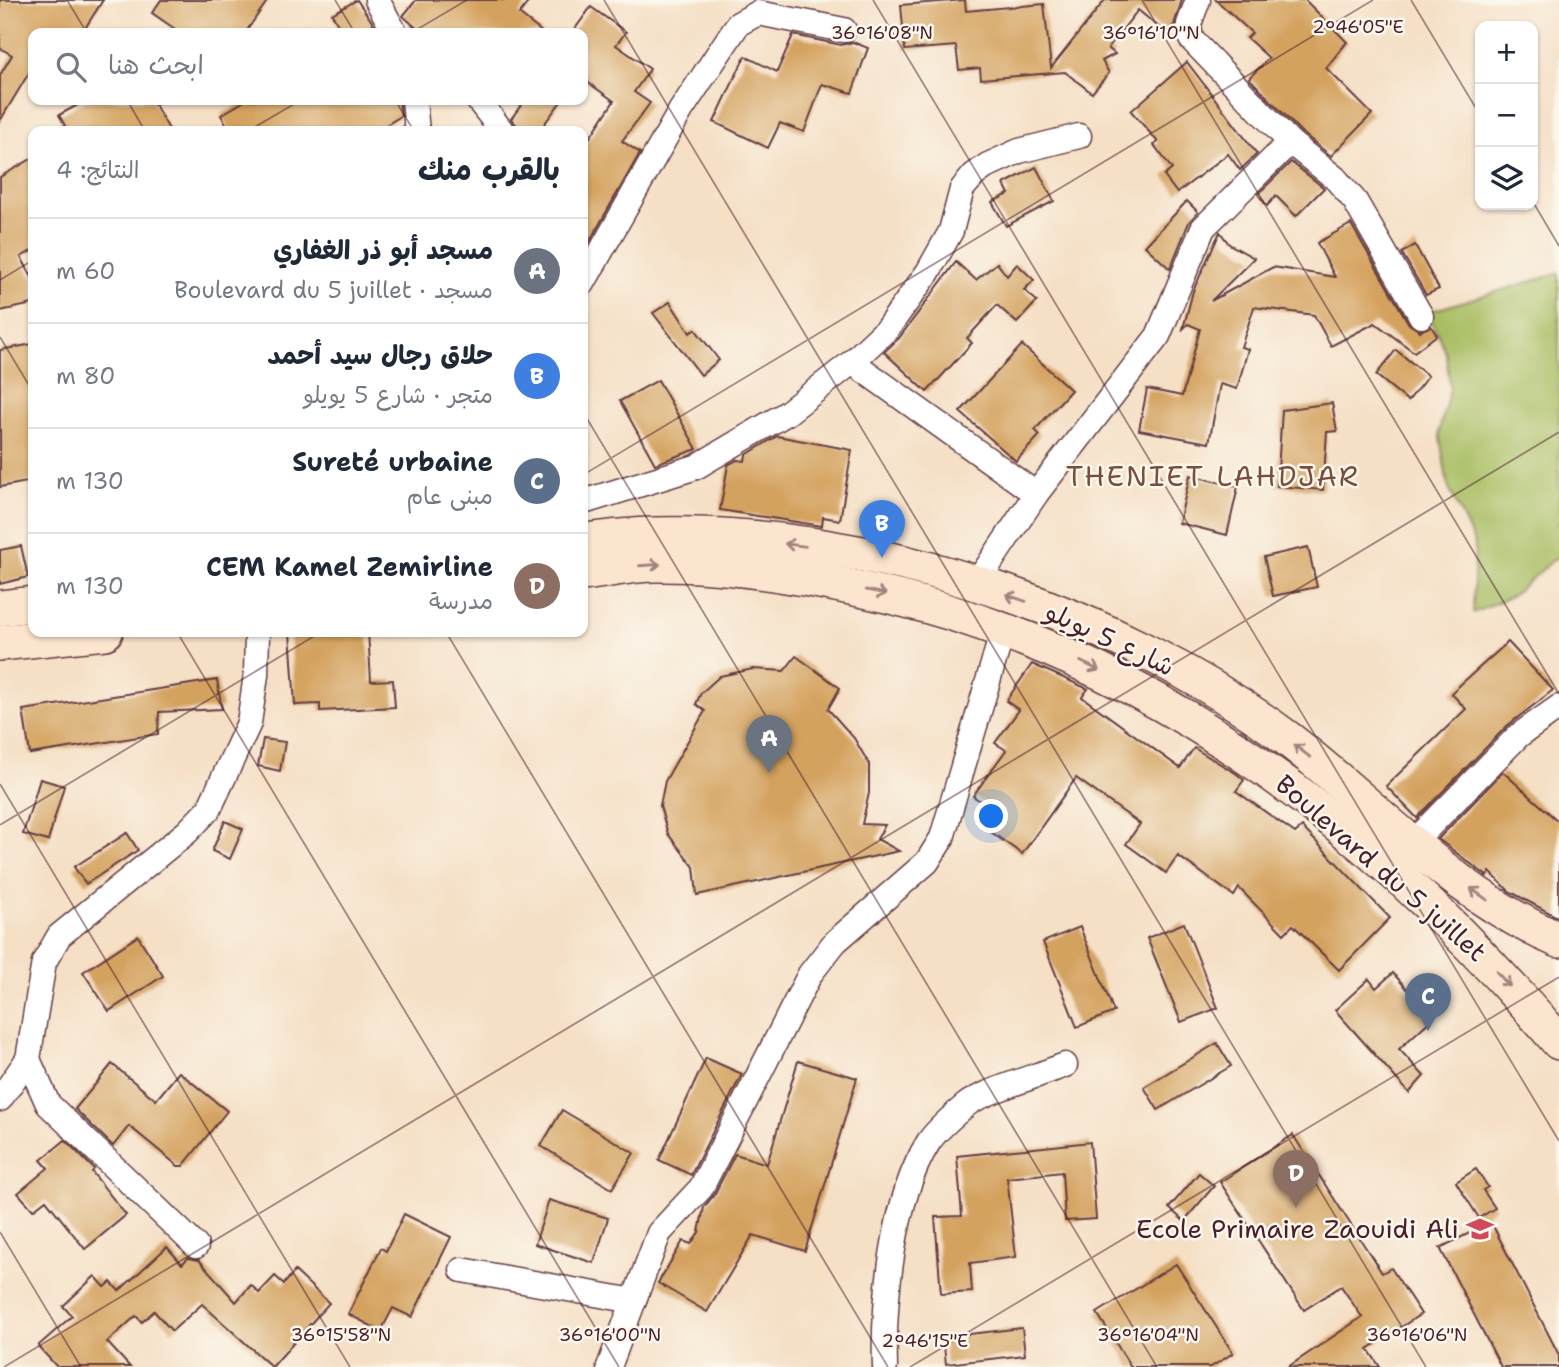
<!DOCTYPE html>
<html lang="ar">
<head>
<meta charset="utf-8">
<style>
	:root { --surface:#fff; --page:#f2f2f3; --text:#1f2937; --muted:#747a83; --line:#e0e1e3; --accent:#d1495b }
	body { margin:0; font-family:"Shantell Sans","Playpen Sans Arabic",sans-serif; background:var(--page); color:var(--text); direction:rtl }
	.controls { position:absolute; right:21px; top:21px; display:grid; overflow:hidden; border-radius:14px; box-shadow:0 2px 5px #0004 }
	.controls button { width:63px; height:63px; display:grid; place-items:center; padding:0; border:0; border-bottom:2px solid var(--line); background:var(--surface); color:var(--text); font:35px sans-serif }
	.you { position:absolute; left:992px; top:817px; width:24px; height:24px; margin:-18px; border:5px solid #fff; border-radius:50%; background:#1a73e8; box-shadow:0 0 0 10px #1a73e833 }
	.badge { display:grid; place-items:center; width:46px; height:46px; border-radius:50%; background:var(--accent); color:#fff; font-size:23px; font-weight:700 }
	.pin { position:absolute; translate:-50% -58px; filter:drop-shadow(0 2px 4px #0008) }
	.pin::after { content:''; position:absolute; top:37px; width:24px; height:21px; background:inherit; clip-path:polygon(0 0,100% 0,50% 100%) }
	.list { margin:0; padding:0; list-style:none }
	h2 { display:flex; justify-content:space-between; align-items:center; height:91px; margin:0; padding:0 28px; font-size:30px }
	h2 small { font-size:23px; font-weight:400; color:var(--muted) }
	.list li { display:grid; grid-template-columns:46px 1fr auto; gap:21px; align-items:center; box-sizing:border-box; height:105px; padding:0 28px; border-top:2px solid var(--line) }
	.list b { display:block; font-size:26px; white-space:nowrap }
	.list p { margin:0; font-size:23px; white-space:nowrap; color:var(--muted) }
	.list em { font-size:23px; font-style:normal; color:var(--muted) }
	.icon { flex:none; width:38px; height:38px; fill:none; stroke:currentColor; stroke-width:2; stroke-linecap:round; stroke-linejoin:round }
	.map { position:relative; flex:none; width:1559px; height:1367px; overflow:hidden; direction:ltr }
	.search { position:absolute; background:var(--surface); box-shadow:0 2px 5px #0004; left:28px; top:28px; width:560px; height:77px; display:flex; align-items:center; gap:18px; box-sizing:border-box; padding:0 24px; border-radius:14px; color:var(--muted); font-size:26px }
	.panel { position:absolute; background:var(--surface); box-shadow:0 2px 5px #0004; left:28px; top:126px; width:560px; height:511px; border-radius:14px; direction:rtl }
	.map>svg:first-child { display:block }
</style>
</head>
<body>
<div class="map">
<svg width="1559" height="1367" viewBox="0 0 1559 1367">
	<rect width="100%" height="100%" fill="#fbf7ec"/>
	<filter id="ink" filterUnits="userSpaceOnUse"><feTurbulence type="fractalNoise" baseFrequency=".0143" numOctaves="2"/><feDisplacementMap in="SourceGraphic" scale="14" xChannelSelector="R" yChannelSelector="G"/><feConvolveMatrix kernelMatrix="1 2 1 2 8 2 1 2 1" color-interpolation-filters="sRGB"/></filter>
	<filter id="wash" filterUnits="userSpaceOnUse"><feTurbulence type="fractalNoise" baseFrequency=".00686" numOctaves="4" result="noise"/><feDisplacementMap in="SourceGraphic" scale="28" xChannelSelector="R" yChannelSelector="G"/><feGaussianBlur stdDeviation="1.57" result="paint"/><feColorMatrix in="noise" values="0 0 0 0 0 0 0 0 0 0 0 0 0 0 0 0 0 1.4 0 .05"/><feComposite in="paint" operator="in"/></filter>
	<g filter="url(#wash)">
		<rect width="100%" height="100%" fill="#f5dfc5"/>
		<!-- green -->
		<polygon fill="#a8bd62" stroke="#796e46" stroke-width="2" points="1559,273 1559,555 1512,596 1473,613 1475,544 1448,486 1439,432 1450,388 1446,353 1428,312"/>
		<g id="blocks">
			<!-- building -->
			<g fill="#d4a25e">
				<polygon points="0,0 103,0 82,33 33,33 33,66 0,121 0,75 12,55 0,48"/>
				<polygon points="161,0 268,0 245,33 181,33 152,13"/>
				<polygon points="357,0 374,25 359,33 342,33 332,14"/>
				<polygon points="416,0 530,0 519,14 543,33 422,33 403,16"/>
				<polygon points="965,0 966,11 1044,4 1051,68 1105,0 1182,0 1174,25 1166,33 1138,10 1108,48 1115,54 1102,61 1109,73 1092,93 1065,72 981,79 980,68 959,70 956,46 905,50 901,5"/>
				<polygon points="1216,0 1305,0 1347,42 1326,68 1372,114 1331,156 1300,131 1249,78 1269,58 1247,38 1252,33"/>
				<polygon points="591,7 626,32 616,45 650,69 634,92 650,103 622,141 640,153 583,253 583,148 614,101 583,79 583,33 572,33"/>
				<polygon points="793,35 841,45 853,42 868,48 852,93 822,84 804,132 780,123 768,148 714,122 745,56 777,72"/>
				<polygon points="1187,62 1257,154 1240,170 1228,154 1177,193 1164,176 1172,169 1154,145 1158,142 1131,111"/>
				<polygon points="87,100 152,100 170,131 68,131 59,115"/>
				<polygon points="246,100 399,100 401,116 376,131 230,131 221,115"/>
				<polygon points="525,100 562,100 539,131 522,131 511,119"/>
				<polygon points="33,158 33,250 21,257 33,279 33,304 0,311 0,177"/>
				<polygon points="1291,162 1324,188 1296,216 1276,196 1267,206 1258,194"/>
				<polygon points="1036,167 1054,201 1006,226 992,202 1009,194 1004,184"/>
				<polygon points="1187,201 1198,212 1189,222 1170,269 1145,246"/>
				<polygon points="1351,224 1409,324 1420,331 1431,326 1437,335 1414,352 1375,323 1331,346 1314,315 1254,307 1241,347 1248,349 1237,389 1220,384 1209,443 1139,430 1147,389 1182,396 1200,329 1188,324 1183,329 1193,291 1220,232 1229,244 1254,258 1211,301 1273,267 1335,277 1317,243"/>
				<polygon points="1415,245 1439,289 1426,295 1402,253"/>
				<polygon points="956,262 976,280 997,263 1007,276 1017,264 1034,280 1024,290 1037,301 1017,323 997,305 967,338 972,343 927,392 884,352 899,338"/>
				<polygon points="670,302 690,333 695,329 719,360 701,375 653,313"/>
				<polygon points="33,344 33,481 0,487 0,350"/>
				<polygon points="1022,345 1071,390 1035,430 1040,435 1016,461 960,412"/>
				<polygon points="1396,350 1428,376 1408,401 1376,375"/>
				<polygon points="658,380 697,449 655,464 620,401"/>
				<polygon points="1332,403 1337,431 1327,432 1323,490 1277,486 1282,410"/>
				<polygon points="777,436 852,450 840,520 823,517 822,526 720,510 728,465 737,460 745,461 746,455"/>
				<polygon points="1190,475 1238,487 1227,535 1179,523"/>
				<polygon points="21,546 28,577 0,584 0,550"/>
				<polygon points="1308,547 1317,587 1273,596 1264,557"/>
				<polygon points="290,632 368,632 371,681 393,680 395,707 320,711 320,704 295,705"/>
				<polygon points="1508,642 1553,690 1507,726 1417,818 1386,786 1466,709 1451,693"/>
				<polygon points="796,656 840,688 828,709 854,738 869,764 869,793 862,824 885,825 877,839 899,851 697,895 694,867 668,834 660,806 665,781 705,711 696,704 701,693 720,676 753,669 784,671"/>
				<polygon points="1032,664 1088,689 1082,697 1180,768 1194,748 1237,774 1244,780 1236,791 1295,833 1302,827 1390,918 1339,970 1293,925 1284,934 1239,888 1234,896 1178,856 1166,873 1126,844 1140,824 1076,778 1022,854 991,832 1002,816 973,796 1006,750 995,743 1019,710 1006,701"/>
				<polygon points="217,680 222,709 159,712 158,734 30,754 23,710"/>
				<polygon points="263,739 285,742 280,771 258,766"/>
				<polygon points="1503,772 1559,822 1559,918 1509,891 1490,872 1487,876 1438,839"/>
				<polygon points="40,779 64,786 48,841 23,834"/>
				<polygon points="225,821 243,829 230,859 212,851"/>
				<polygon points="127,833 138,850 86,884 74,867"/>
				<polygon points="1184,923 1218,1008 1181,1022 1147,938"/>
				<polygon points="1080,927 1114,1012 1077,1027 1043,942"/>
				<polygon points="138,936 163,976 109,1011 83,972"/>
				<polygon points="1393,973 1433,1018 1399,1049 1424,1076 1409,1093 1335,1010 1369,979 1376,988"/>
				<polygon points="1217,1043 1231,1066 1158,1110 1144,1087"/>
				<polygon points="706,1058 742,1074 691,1175 659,1160"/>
				<polygon points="798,1061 857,1078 805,1251 753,1235 707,1312 658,1283 683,1241 691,1244 699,1232 704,1207 714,1195 735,1154 767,1164"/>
				<polygon points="112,1064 156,1100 179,1072 227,1111 183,1166 178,1166 129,1126 113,1146 75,1109"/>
				<polygon points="562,1110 634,1153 612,1189 541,1146"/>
				<polygon points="1293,1135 1382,1273 1391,1268 1421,1314 1368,1349 1380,1367 1288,1367 1362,1317 1341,1286 1304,1310 1220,1182"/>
				<polygon points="65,1140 94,1169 92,1172 126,1215 85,1249 46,1200 33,1210 18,1193 48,1168 41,1160"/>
				<polygon points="1090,1142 1096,1219 1065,1221 1062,1172 1007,1178 1016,1257 970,1263 972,1292 941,1294 935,1217 962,1216 957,1156"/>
				<polygon points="1476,1169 1488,1187 1483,1190 1495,1208 1479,1218 1456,1182"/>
				<polygon points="1199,1173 1214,1186 1184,1221 1169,1208"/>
				<polygon points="549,1200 608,1218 594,1263 535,1244"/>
				<polygon points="404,1214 451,1237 412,1317 393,1308 381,1331 348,1314 381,1248 386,1251"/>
				<polygon points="1491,1222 1559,1355 1559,1367 1501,1367 1440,1248"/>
				<polygon points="167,1247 182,1264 188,1258 199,1260 236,1302 251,1285 259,1293 275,1276 284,1284 295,1271 329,1303 272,1367 202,1304 172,1331 154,1311 142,1322 136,1316 107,1342 130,1367 57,1367 38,1346 72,1316 63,1306 95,1276 105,1287 111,1282 119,1291"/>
				<polygon points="1176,1264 1233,1353 1211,1367 1131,1367 1097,1313"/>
				<polygon points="1022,1328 1025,1355 946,1364 943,1337"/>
			</g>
		</g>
	</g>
	<g filter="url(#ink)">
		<use href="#blocks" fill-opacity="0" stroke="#643c42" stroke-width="2"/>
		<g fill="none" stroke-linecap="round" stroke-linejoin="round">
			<defs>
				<g id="minor">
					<polyline points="377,0 395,33"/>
					<polyline points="1198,0 1189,24 1191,39 1290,142 1335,178 1355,201 1421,316"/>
					<polyline points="414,100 417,131"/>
					<polyline points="478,100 502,131"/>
					<polyline points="583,283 681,110 738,24 758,13 844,30"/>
					<polyline points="852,362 1036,494"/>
					<polyline points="583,502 696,467 787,413 852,362 887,329 928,272 951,231 962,189 974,175 988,165 1019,151 1079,136"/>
					<polyline points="976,584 1036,494 1158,336 1203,228 1290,142"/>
					<polyline points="1414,842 1518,736 1559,707"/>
					<polyline points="0,1099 28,1059"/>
					<polyline points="196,1246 48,1104 28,1059 44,962 59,936 187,832 209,809 249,723 256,675 257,632"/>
					<polyline points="462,1270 634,1301"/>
					<polyline points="609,1367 659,1233 701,1188 810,974 835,942 927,862 942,838 1003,630"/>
					<path d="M 885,1367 C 883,1302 893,1199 928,1143 C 936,1130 954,1115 966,1105 C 982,1092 1043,1074 1065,1065"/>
				</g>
				<g id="secondary">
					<path d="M 583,541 C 606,539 630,535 653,535 C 869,529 1116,610 1288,739 C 1374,805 1458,898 1559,940"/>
					<path d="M 583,573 C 607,570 632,564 656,564 C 725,563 796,575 864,590 C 1148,651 1373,825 1559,1042"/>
					<polyline points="0,608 33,604"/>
					<polyline points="0,643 105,632"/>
				</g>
			</defs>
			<!-- minor casing -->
			<use href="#minor" stroke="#643c42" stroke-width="27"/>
			<!-- secondary casing -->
			<use href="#secondary" stroke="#643c42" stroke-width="38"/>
			<!-- minor -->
			<use href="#minor" stroke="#fff" stroke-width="24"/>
			<!-- secondary -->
			<use href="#secondary" stroke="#fce5cf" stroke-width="35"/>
		</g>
		<!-- one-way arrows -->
		<defs><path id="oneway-shaft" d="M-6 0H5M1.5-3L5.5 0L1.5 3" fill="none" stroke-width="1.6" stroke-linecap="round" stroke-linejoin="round" transform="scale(1.75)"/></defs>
		<g stroke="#a3827d">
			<use href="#oneway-shaft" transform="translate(795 545) rotate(-173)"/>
			<use href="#oneway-shaft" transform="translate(650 565) rotate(-4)"/>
			<use href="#oneway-shaft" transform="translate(876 592) rotate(12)"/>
			<use href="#oneway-shaft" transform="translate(1016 598) rotate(-161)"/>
			<use href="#oneway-shaft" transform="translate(1090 666) rotate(26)"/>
			<use href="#oneway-shaft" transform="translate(1302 751) rotate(-143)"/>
			<use href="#oneway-shaft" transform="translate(1479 894) rotate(-145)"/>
			<use href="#oneway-shaft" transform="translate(1503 979) rotate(48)"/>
		</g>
	</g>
	<!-- ticks -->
	<path fill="none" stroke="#4a1f2b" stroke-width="2" stroke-opacity="0.45" d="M 67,0 L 87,33M 335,0 L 355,33M 604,0 L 1426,1367M 873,0 L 1559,1141M 1142,0 L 1559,694M 1411,0 L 1480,115M 411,33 L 467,0M 127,100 L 145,131M 395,100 L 414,131M 248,131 L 301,100M 1533,202 L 1559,246M 0,280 L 33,260M 0,337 L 33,392M 583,412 L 1157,1367M 583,475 L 1373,0M 177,632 L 619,1367M 446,632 L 888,1367M 0,784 L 350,1367M 0,825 L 321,632M 0,1232 L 81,1367M 4,1367 L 1559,432M 910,1367 L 1559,977"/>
	<!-- icons -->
	<defs>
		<symbol id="school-bare" viewBox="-9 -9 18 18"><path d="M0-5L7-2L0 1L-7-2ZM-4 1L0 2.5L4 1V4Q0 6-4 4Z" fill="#d1495b" stroke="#fbf7ec" stroke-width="2.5" paint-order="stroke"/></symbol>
	</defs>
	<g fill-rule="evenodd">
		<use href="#school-bare" x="1461" y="1210" width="38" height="38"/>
	</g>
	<g text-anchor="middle" stroke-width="5" stroke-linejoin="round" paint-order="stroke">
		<!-- street labels -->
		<g font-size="26" fill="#4a1f2b" stroke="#fbf7ec">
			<text transform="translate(1110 639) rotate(25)" y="9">شارع 5 يويلو</text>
			<text transform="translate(1381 868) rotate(41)" y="9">Boulevard du 5 juillet</text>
		</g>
		<!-- poi labels -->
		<g font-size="26" fill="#4a1f2b" stroke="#fbf7ec" text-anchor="end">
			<text x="1459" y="1238">Ecole Primaire Zaouidi Ali</text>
		</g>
		<!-- neighbourhood labels -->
		<g font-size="28" letter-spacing="2" fill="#7a4d3d" stroke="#fbf7ec">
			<text x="1213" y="486">THENIET LAHDJAR</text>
		</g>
	</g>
	<g font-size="18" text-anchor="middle" fill="#4a1f2b" stroke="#fbf7ec" stroke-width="5" stroke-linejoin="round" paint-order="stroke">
		<text x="1358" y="33">2°46'05"E</text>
		<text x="1151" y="39">36°16'10"N</text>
		<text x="882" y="39">36°16'08"N</text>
		<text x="341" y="1341">36°15'58"N</text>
		<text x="610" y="1341">36°16'00"N</text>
		<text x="1148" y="1341">36°16'04"N</text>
		<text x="1417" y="1341">36°16'06"N</text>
		<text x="925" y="1347">2°46'15"E</text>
	</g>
</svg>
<div class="controls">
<button>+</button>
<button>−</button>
<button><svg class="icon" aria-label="layers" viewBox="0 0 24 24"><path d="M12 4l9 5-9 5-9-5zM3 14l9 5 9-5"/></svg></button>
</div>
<div class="you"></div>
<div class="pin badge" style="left:769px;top:773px;background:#6b7280">A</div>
<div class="pin badge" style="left:882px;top:558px;background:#3f7fe0">B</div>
<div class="pin badge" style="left:1428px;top:1031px;background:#5c6f8a">C</div>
<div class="pin badge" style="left:1296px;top:1208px;background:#8d6e63">D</div>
<div class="search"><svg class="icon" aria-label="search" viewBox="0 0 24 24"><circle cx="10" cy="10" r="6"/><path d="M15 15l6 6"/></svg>ابحث هنا</div>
<section class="panel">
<h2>بالقرب منك<small>النتائج: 4</small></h2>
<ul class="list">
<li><span class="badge" style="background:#6b7280">A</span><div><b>مسجد أبو ذر الغفاري</b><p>مسجد · Boulevard du 5 juillet</p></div><em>60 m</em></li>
<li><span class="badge" style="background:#3f7fe0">B</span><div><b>حلاق رجال سيد أحمد</b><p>متجر · شارع 5 يويلو</p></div><em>80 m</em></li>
<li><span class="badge" style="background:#5c6f8a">C</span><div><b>Sureté urbaine</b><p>مبنى عام</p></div><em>130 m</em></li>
<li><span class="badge" style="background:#8d6e63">D</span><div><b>CEM Kamel Zemirline</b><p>مدرسة</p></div><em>130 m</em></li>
</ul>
</section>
</div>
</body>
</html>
